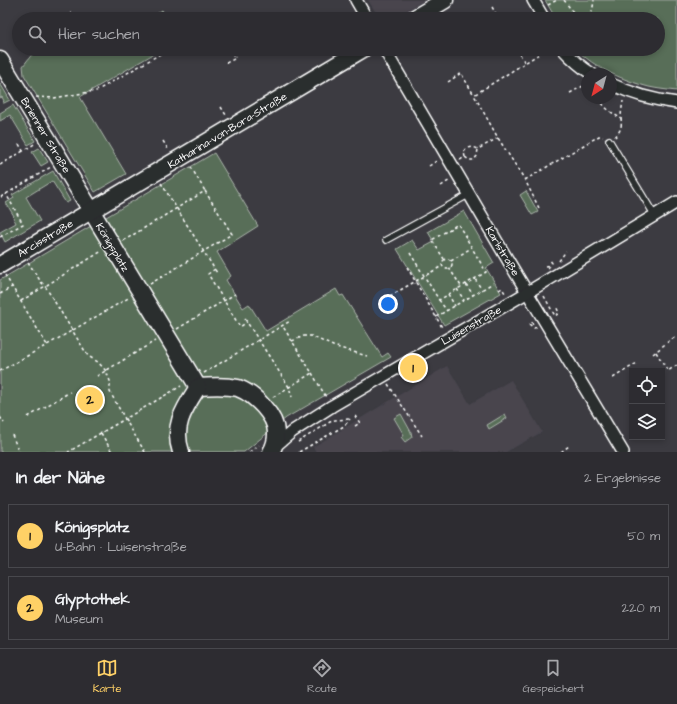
<!DOCTYPE html>
<html lang="de">
<head>
<meta charset="utf-8">
<style>
	:root { --surface:#2d2c31; --page:#353439; --text:#f1f3f6; --muted:#a7a7ab; --line:#48484d; --accent:#ffd166 }
	body { margin:0; font-family:"Architects Daughter",sans-serif; background:var(--page); color:var(--text) }
	.controls { position:absolute; right:12px; bottom:12px; display:grid; overflow:hidden; border-radius:0px; box-shadow:0 2px 6px #0003 }
	.controls button { width:36px; height:36px; display:grid; place-items:center; padding:0; border:0; border-bottom:1px solid var(--line); background:var(--surface); color:var(--text); font:20px sans-serif }
	.compass { position:absolute; left:581px; top:68px; width:36px; height:36px; border-radius:50%; background:var(--surface); box-shadow:0 2px 6px #0003; rotate:216deg }
	.you { position:absolute; left:388px; top:304px; width:14px; height:14px; margin:-10px; border:3px solid #fff; border-radius:50%; background:#1a73e8; box-shadow:0 0 0 6px #1a73e833 }
	.badge { display:grid; place-items:center; width:26px; height:26px; border-radius:50%; background:var(--accent); color:#111; font-size:13px; font-weight:700 }
	.pin { position:absolute; translate:-50% -50%; border:2px solid #fff; box-shadow:0 1px 4px #0006 }
	.list { margin:0; padding:0; list-style:none }
	h2 { display:flex; justify-content:space-between; align-items:center; height:52px; margin:0; padding:0 16px; font-size:17px }
	h2 small { font-size:13px; font-weight:400; color:var(--muted) }
	.list li { display:grid; grid-template-columns:26px 1fr auto; gap:12px; align-items:center; box-sizing:border-box; height:64px; margin:0 8px 8px; padding:0 8px; border:1px solid var(--line); border-radius:0px }
	.list b { display:block; font-size:15px; white-space:nowrap }
	.list p { margin:0; font-size:13px; white-space:nowrap; color:var(--muted) }
	.list em { font-size:13px; font-style:normal; color:var(--muted) }
	.icon { flex:none; width:22px; height:22px; fill:none; stroke:currentColor; stroke-width:2; stroke-linecap:round; stroke-linejoin:round }
	.map { position:relative; flex:none; width:677px; height:452px; overflow:hidden }
	.search { position:absolute; background:var(--surface); box-shadow:0 2px 6px #0003; left:12px; right:12px; top:12px; height:44px; display:flex; align-items:center; gap:10px; box-sizing:border-box; padding:0 14px; border-radius:22px; color:var(--muted); font-size:15px }
	.sheet { height:196px; background:var(--surface) }
	nav { display:flex; justify-content:space-around; align-items:center; box-sizing:border-box; height:56px; border-top:1px solid var(--line); background:var(--surface); font-size:11px; color:var(--muted) }
	nav a { display:grid; justify-items:center; gap:2px }
	nav .on { color:var(--accent) }
	.map>svg:first-child { display:block }
</style>
</head>
<body>
<div class="map">
<svg width="677" height="452" viewBox="0 0 677 452">
	<rect width="100%" height="100%" fill="#3c3b41"/>
	<filter id="ink" filterUnits="userSpaceOnUse"><feTurbulence type="fractalNoise" baseFrequency=".025" numOctaves="2"/><feDisplacementMap in="SourceGraphic" scale="8" xChannelSelector="R" yChannelSelector="G"/><feConvolveMatrix kernelMatrix="1 2 1 2 8 2 1 2 1" color-interpolation-filters="sRGB"/></filter>
	<g filter="url(#ink)">
		<!-- built -->
		<g fill="#48454e">
			<polygon points="368,0 425,0 392,19 380,19"/>
			<polygon points="447,366 470,404 511,380 542,432 506,452 316,452 313,447"/>
		</g>
		<!-- green -->
		<g fill="#596e59" stroke="#acb6ac">
			<path d="M 545,0 L 677,0 L 677,91 C 668,90 658,89 649,87 C 625,81 594,68 576,49 L 658,49 L 658,19 L 556,19 Z"/>
			<polygon points="162,10 168,19 150,19"/>
			<polygon points="31,49 162,49 80,97 126,174 95,192 24,75 23,66 33,53"/>
			<polygon points="0,83 10,100 4,103 2,103 4,101 2,97 0,98"/>
			<polygon points="13,105 35,141 28,145 10,115 0,121 0,113"/>
			<polygon points="39,148 48,162 41,166 32,152"/>
			<polygon points="214,153 258,226 217,252 231,276 226,280 243,308 249,304 266,331 336,289 340,296 343,295 382,357 388,353 391,357 286,418 244,452 0,452 0,280"/>
			<polygon points="53,171 70,201 66,203 52,181 26,197 40,221 5,242 0,232 16,223 13,217 14,216 6,203 14,198 12,195"/>
			<polygon points="526,191 538,212 532,215 520,195"/>
			<polygon points="464,211 494,263 486,268 501,293 444,325 397,249 412,240 419,250 434,242 428,232"/>
			<polygon points="401,414 411,432 412,437 405,442 401,437 404,435 394,418"/>
			<polygon points="505,414 507,418 489,429 487,425"/>
		</g>
		<g fill="none" stroke-linecap="round" stroke-linejoin="round">
			<defs>
				<g id="lane">
					<polyline points="609,140 655,216"/>
					<polyline points="386,240 470,194"/>
				</g>
				<g id="street">
					<polyline points="356,0 367,19"/>
					<polyline points="533,0 544,19"/>
					<polyline points="384,49 509,262 623,452"/>
					<path d="M 563,49 C 572,59 581,67 592,74"/>
					<path d="M 611,84 C 632,94 654,100 677,103"/>
					<polyline points="273,448 293,431 332,406 528,292 677,202"/>
				</g>
				<g id="secondary">
					<polyline points="413,19 445,0"/>
					<polyline points="0,60 198,387"/>
					<polyline points="0,265 363,49"/>
					<path d="M 198,387 C 211,386 225,385 238,388 C 254,394 277,416 276,434 C 276,440 274,447 271,452"/>
					<path d="M 181,452 C 172,426 184,409 198,387"/>
				</g>
			</defs>
			<!-- lane casing -->
			<use href="#lane" stroke="#fff" stroke-width="8"/>
			<!-- street casing -->
			<use href="#street" stroke="#fff" stroke-width="14"/>
			<!-- secondary casing -->
			<use href="#secondary" stroke="#fff" stroke-width="19"/>
			<!-- path -->
			<g stroke="#fff" stroke-width="1.5" stroke-dasharray="3 3" stroke-linecap="butt">
				<polyline points="564,0 578,19"/>
				<polyline points="548,5 557,0"/>
				<polyline points="492,7 499,19"/>
				<polyline points="69,19 71,12"/>
				<polyline points="590,19 593,7 594,0"/>
				<polyline points="517,49 525,63"/>
				<polyline points="226,63 236,58 230,49"/>
				<polyline points="448,82 461,73 474,95"/>
				<polyline points="570,93 587,84"/>
				<polyline points="36,97 54,98 96,91 169,49"/>
				<path d="M 599,98 C 602,103 605,108 610,111 C 613,114 618,116 621,119"/>
				<polyline points="221,107 226,115"/>
				<path d="M 615,137 C 621,130 622,127 621,118 C 621,113 622,107 623,101"/>
				<polyline points="163,141 168,149"/>
				<polyline points="19,144 23,151 36,143"/>
				<polyline points="465,157 464,152 467,148 473,147 478,149"/>
				<polyline points="460,160 465,157 469,160 474,160 477,156 478,149 498,138"/>
				<polyline points="0,165 23,151"/>
				<polyline points="429,166 438,160"/>
				<polyline points="191,167 205,191"/>
				<polyline points="525,180 599,136 603,137"/>
				<polyline points="161,183 217,273"/>
				<polyline points="441,186 450,180"/>
				<polyline points="1,197 51,167"/>
				<polyline points="539,208 525,180 498,138 474,95 547,49"/>
				<polyline points="0,237 23,224 6,194"/>
				<polyline points="123,241 205,191 232,234 150,284"/>
				<polyline points="410,253 439,300 486,272 458,224 432,240 444,259"/>
				<circle cx="447" cy="264" r="5"/>
				<polyline points="451,261 471,248"/>
				<polyline points="559,261 566,251"/>
				<polyline points="28,262 41,282 45,286 88,356 98,362 106,371 110,381 110,392 125,419 68,452"/>
				<polyline points="545,266 550,265"/>
				<polyline points="407,267 443,329"/>
				<polyline points="449,268 461,286"/>
				<polyline points="548,268 552,263 550,260"/>
				<polyline points="215,269 208,274 240,327 247,322"/>
				<polyline points="5,275 47,345"/>
				<polyline points="475,279 482,290"/>
				<polyline points="466,284 473,295"/>
				<polyline points="457,289 464,300"/>
				<polyline points="499,290 502,288 505,293"/>
				<polyline points="0,294 12,287"/>
				<polyline points="448,294 455,306"/>
				<polyline points="390,296 442,266"/>
				<polyline points="544,296 555,316 559,313 556,306"/>
				<polyline points="439,300 447,311"/>
				<polyline points="21,301 102,251"/>
				<polyline points="436,317 493,283"/>
				<polyline points="245,319 289,387 292,397"/>
				<polyline points="532,322 533,326"/>
				<polyline points="529,324 534,328 537,327"/>
				<polyline points="177,329 235,294"/>
				<polyline points="292,341 304,336 311,336 333,346 367,356"/>
				<polyline points="656,352 668,371 677,365"/>
				<polyline points="653,354 669,341 677,336"/>
				<polyline points="0,371 47,345 130,297"/>
				<polyline points="204,373 290,321"/>
				<polyline points="312,373 326,397"/>
				<polyline points="97,376 155,341"/>
				<polyline points="613,378 637,363"/>
				<polyline points="388,384 422,436"/>
				<polyline points="273,397 312,373 282,325"/>
				<polyline points="0,417 4,423"/>
				<polyline points="28,417 70,392"/>
				<polyline points="355,426 360,423 355,416"/>
				<polyline points="101,433 112,452"/>
				<polyline points="12,435 19,452"/>
				<polyline points="298,442 330,422 335,420 350,419"/>
				<polyline points="145,452 125,419 181,386"/>
				<polyline points="249,452 259,445"/>
				<polyline points="299,452 344,426 350,419"/>
				<polyline points="561,452 569,446"/>
			</g>
			<!-- lane -->
			<use href="#lane" stroke="#2a2d2e" stroke-width="5.5"/>
			<!-- street -->
			<use href="#street" stroke="#2a2d2e" stroke-width="11"/>
			<!-- secondary -->
			<use href="#secondary" stroke="#2a2d2e" stroke-width="16"/>
		</g>
	</g>
	<g text-anchor="middle" stroke-width="3" stroke-linejoin="round" paint-order="stroke">
		<!-- street labels -->
		<g font-size="11" fill="#fff" stroke="#2a2d2e">
			<text transform="translate(227 130) rotate(-31)" y="4">Katharina-von-Bora-Straße</text>
			<text transform="translate(46 135) rotate(59)" y="4">Brienner Straße</text>
			<text transform="translate(45 238) rotate(-31)" y="4">Arcisstraße</text>
			<text transform="translate(113 247) rotate(59)" y="4">Königsplatz</text>
			<text transform="translate(503 251) rotate(59)" y="4">Karlstraße</text>
			<text transform="translate(471 325) rotate(-30)" y="4">Luisenstraße</text>
		</g>
	</g>
</svg>
<div class="controls">
<button><svg class="icon" aria-label="locate" viewBox="0 0 24 24"><circle cx="12" cy="12" r="6"/><path d="M12 2v4M12 18v4M2 12h4M18 12h4"/></svg></button>
<button><svg class="icon" aria-label="layers" viewBox="0 0 24 24"><path d="M12 4l9 5-9 5-9-5zM3 14l9 5 9-5"/></svg></button>
</div>
<svg class="compass" viewBox="-18 -18 36 36"><path d="M0-13l5 13h-10z" fill="#e53935"/><path d="M0 13l5-13h-10z" fill="#a7a7ab"/></svg>
<div class="you"></div>
<div class="pin badge" style="left:413px;top:368px">1</div>
<div class="pin badge" style="left:90px;top:400px">2</div>
<div class="search"><svg class="icon" aria-label="search" viewBox="0 0 24 24"><circle cx="10" cy="10" r="6"/><path d="M15 15l6 6"/></svg>Hier suchen</div>
</div>
<section class="sheet">
<h2>In der Nähe<small>2 Ergebnisse</small></h2>
<ul class="list">
<li><span class="badge">1</span><div><b>Königsplatz</b><p>U-Bahn · Luisenstraße</p></div><em>50 m</em></li>
<li><span class="badge">2</span><div><b>Glyptothek</b><p>Museum</p></div><em>220 m</em></li>
</ul>
</section>
<nav>
<a class="on"><svg class="icon" aria-label="map" viewBox="0 0 24 24"><path d="M3 6l6-2 6 2 6-2v14l-6 2-6-2-6 2zM9 4v14M15 6v14"/></svg>Karte</a>
<a><svg class="icon" aria-label="directions" viewBox="0 0 24 24"><path d="M12 3l9 9-9 9-9-9zM9 14v-3h6M13 9l2 2-2 2"/></svg>Route</a>
<a><svg class="icon" aria-label="saved" viewBox="0 0 24 24"><path d="M7 4h10v16l-5-4-5 4z"/></svg>Gespeichert</a>
</nav>
</body>
</html>
